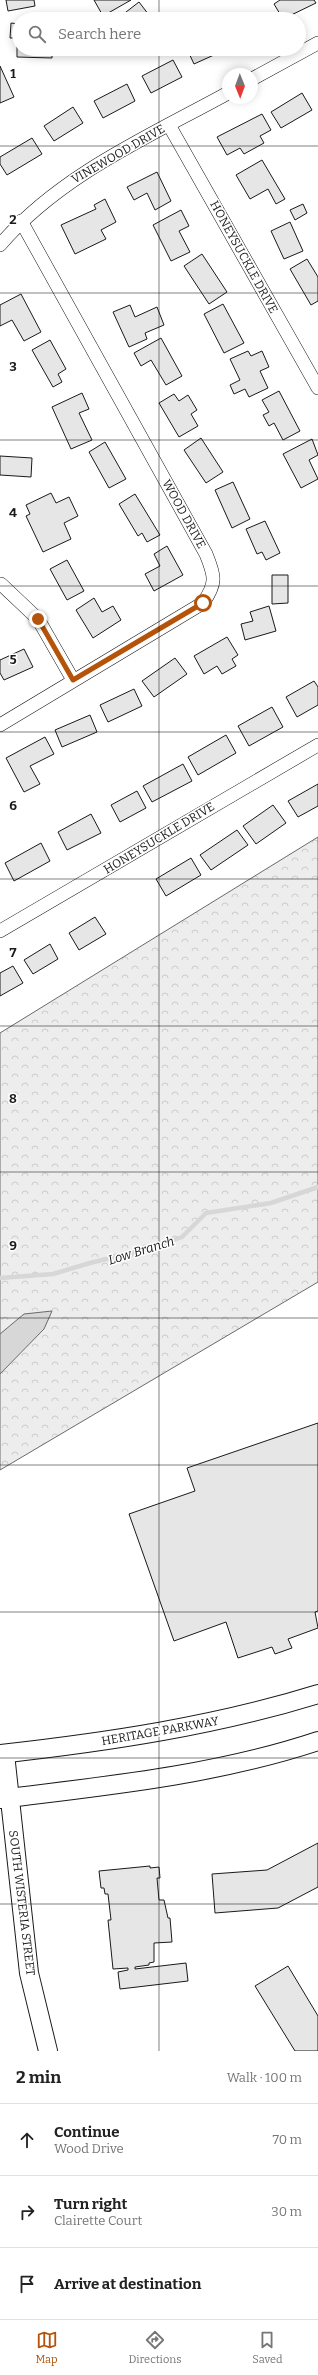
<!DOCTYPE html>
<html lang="en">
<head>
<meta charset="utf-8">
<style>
	:root { --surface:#fff; --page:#f2f2f2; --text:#222; --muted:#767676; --line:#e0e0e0; --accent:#b45309 }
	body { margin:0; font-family:Bitter,serif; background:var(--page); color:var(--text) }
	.compass { position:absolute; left:222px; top:68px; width:36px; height:36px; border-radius:50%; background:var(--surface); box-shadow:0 2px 10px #0003; rotate:179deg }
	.stop { position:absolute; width:12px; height:12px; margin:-9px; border:3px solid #b45309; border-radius:50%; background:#fff }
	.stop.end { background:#b45309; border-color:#fff; box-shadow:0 1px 4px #0008 }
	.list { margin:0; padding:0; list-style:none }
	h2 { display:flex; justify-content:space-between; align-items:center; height:52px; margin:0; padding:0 16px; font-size:17px }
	h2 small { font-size:13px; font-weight:400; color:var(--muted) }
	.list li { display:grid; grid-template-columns:26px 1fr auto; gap:12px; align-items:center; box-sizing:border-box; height:72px; padding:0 16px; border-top:1px solid var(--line) }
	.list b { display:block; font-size:15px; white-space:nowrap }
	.list p { margin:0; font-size:13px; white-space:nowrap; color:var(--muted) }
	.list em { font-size:13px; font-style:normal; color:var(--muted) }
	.icon { flex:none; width:22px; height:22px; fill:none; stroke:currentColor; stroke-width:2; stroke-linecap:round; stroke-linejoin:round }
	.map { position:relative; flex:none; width:318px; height:2051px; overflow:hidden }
	.search { position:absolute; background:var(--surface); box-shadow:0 2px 10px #0003; left:12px; right:12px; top:12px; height:44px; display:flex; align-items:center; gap:10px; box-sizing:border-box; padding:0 14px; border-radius:22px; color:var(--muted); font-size:15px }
	.sheet { height:268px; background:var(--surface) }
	nav { display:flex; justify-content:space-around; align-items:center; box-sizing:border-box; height:56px; border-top:1px solid var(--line); background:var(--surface); font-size:11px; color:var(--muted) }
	nav a { display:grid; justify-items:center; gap:2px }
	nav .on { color:var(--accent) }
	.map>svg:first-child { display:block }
</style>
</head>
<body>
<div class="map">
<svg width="318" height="2051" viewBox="0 0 318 2051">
	<defs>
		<pattern id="forest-crowns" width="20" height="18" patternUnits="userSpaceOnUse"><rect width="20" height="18" fill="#ededed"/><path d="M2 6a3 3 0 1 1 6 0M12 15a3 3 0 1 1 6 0" fill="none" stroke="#cbcbcb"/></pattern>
	</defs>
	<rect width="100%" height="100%" fill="#fff"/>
	<!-- forest -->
	<polygon fill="url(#forest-crowns)" stroke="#6a6a6a" points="318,837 318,1282 0,1470 0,1033"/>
	<!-- water -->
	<polygon fill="#d7d7d7" stroke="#6a6a6a" points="52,1311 44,1329 0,1374 0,1334 24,1314"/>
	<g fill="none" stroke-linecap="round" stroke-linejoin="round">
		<!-- stream -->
		<polyline stroke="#d7d7d7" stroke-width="4.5" points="0,1278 53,1274 90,1263 151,1248 182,1237 206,1213 271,1203 318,1187"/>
	</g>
	<!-- building -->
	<g fill="#e6e6e6" stroke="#1a1a1a">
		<polygon points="6,0 34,0 35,6 8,11"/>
		<polygon points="94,0 131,0 103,16"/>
		<polygon points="280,0 314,0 316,3 283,19 274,4"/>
		<polygon points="139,2 152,19 117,19"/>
		<polygon points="260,15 262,19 251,19"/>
		<polygon points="11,23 19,24 19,49 52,49 52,58 17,57 17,38 10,38"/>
		<polygon points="187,49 225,49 225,50 194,64"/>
		<polygon points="173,60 182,77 151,93 142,76"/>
		<polygon points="0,66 14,97 0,103"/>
		<polygon points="127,84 135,101 103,118 94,101"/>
		<polygon points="302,93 312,110 281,128 271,112"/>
		<polygon points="73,107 83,123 54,141 44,126"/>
		<polygon points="262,114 271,130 260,136 264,143 244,154 240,148 227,155 217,137"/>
		<polygon points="32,138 42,154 7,175 0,164 0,157"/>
		<polygon points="262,160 285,199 276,204 268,189 250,199 236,175"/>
		<polygon points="157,172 171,201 155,210 147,193 134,200 127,187"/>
		<polygon points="105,199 116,222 101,230 106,239 75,254 61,225 96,209 94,205"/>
		<polygon points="303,204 307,213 295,220 290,210"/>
		<polygon points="181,210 189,226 179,231 190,252 171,261 153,225"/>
		<polygon points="290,222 303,251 284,259 271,231"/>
		<polygon points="202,254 227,292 209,304 184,266"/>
		<polygon points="307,259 318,277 318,301 311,305 290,269"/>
		<polygon points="21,294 41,332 24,341 12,320 0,326 0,305"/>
		<polygon points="223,304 244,343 224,353 204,314"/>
		<polygon points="130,305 135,317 157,307 164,325 145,333 147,339 129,347 113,312"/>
		<polygon points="161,338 182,376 166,385 151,360 141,366 134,353"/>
		<polygon points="50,340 66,369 58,374 62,382 53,387 32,350"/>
		<polygon points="248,351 251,356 262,351 269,367 260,371 268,388 249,397 245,389 234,394 230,385 240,380 230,359"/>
		<polygon points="279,391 300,431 283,440 274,423 269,426 263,415 269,412 262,400"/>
		<polygon points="82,393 89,409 79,413 92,440 71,449 52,407"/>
		<polygon points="174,394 179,401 188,395 197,410 191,414 198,426 179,437 159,403"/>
		<polygon points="201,438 223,472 206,483 184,450"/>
		<polygon points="312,439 318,455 309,460 318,479 301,488 283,454"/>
		<polygon points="105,442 126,479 109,488 89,452"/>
		<polygon points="0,456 32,458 31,477 0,475"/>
		<polygon points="233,482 250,519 232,528 215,490"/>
		<polygon points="51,493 56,503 69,497 78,516 64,523 71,539 43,552 26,516 30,514 26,505"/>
		<polygon points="135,494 160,535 147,542 142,533 138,536 119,504"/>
		<polygon points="265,521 280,553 266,560 262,552 257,554 246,529"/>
		<polygon points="167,546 183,575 154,591 145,574 160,566 154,554"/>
		<polygon points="67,560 84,591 67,600 50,569"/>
		<polygon points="272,575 288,575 288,603 272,604"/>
		<polygon points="94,598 102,612 113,606 121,620 93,638 76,610"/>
		<polygon points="269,606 276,631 245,640 241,624 253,621 250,612"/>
		<polygon points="227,637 238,655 232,659 236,666 222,674 217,666 204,674 194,656"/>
		<polygon points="24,649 33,667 4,680 0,673 0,660"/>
		<polygon points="175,658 187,674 154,697 142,681"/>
		<polygon points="314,681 318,687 318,705 297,717 286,697"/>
		<polygon points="134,689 142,706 108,722 100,705"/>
		<polygon points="272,707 283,727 249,746 238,726"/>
		<polygon points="90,715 97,732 62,747 55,730"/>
		<polygon points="226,735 236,753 198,775 188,757"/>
		<polygon points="45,737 54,754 30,766 40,784 24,792 6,758"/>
		<polygon points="183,764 192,781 152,802 143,786"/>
		<polygon points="318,784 318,806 298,817 288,801"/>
		<polygon points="137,791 146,808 120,822 111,805"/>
		<polygon points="273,805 286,823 256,844 243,826"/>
		<polygon points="91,814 101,833 67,850 58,832"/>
		<polygon points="237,830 248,845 211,870 200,855"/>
		<polygon points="41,843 50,861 14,881 5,863"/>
		<polygon points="191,858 201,875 166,896 156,879"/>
		<polygon points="95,917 106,934 79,950 69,933"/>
		<polygon points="50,944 58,959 33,974 24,960"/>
		<polygon points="13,966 23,983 0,996 0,973"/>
		<polygon points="318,1423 318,1611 315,1612 318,1628 288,1639 292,1648 275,1654 272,1647 238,1658 226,1622 174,1641 129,1514 195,1491 187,1468"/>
		<polygon points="318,1843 318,1887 278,1908 215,1913 212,1874 267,1870"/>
		<polygon points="150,1866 150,1868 159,1867 160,1878 157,1878 159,1900 164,1900 168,1918 170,1918 172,1942 154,1943 154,1962 149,1963 149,1965 135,1967 135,1969 186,1963 188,1981 120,1989 118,1972 128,1970 128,1968 113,1969 108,1920 111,1920 108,1894 105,1894 104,1888 101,1888 99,1871"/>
		<polygon points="288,1966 318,2016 318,2051 295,2051 255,1986"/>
	</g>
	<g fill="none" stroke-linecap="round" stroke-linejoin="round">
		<defs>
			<g id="street">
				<polyline points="252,79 318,43"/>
				<polyline points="169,125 318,388"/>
				<path d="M 0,245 C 60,175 148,137 228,93"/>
				<polyline points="1,584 38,619 73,680"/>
				<path d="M 0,725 L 203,603 C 217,583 215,576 206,554 L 21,221"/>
				<polyline points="0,931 318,745"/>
			</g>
			<g id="secondary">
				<path d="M 0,1754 C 107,1742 215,1726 318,1694"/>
				<polyline points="5,1754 29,1973 48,2051"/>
				<path d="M 0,1799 C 106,1786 216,1775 318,1741"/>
			</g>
		</defs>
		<!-- street casing -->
		<use href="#street" stroke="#1a1a1a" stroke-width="14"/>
		<!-- secondary casing -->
		<use href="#secondary" stroke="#1a1a1a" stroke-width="20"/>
		<!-- street -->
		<use href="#street" stroke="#fff" stroke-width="13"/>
		<!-- secondary -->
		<use href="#secondary" stroke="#fff" stroke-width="18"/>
	</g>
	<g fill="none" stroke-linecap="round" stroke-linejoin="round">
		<!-- route -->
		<polyline stroke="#b45309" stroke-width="5" points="38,619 73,680 203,603"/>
	</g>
	<!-- grid -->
	<path fill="none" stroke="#1a1a1a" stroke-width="1" stroke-opacity="0.55" d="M 159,0 L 159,19M 159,49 L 159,2051M 0,146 L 318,146M 0,293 L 318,293M 0,440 L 318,440M 0,586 L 318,586M 0,732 L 318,732M 0,879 L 318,879M 0,1026 L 318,1026M 0,1172 L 318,1172M 0,1318 L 318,1318M 0,1465 L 318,1465M 0,1612 L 318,1612M 0,1758 L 318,1758M 0,1904 L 318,1904"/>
	<g text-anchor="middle" stroke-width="3" stroke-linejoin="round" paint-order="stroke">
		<!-- street labels -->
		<g font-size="12" fill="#1a1a1a" stroke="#fff">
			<text transform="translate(118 154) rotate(-30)" y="4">VINEWOOD DRIVE</text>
			<text transform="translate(244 257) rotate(61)" y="4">HONEYSUCKLE DRIVE</text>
			<text transform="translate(184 514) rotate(61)" y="4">WOOD DRIVE</text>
			<text transform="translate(159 838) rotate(-31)" y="4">HONEYSUCKLE DRIVE</text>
			<text transform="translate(160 1731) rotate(-10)" y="4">HERITAGE PARKWAY</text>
			<text transform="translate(22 1903) rotate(83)" y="4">SOUTH WISTERIA STREET</text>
		</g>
		<!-- water labels -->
		<g font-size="13" font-style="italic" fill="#1a1a1a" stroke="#fff">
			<text transform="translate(141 1250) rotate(-17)" y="5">Low Branch</text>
		</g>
	</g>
	<g font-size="13" text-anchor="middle" font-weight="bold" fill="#1a1a1a" stroke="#fff" stroke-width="3" stroke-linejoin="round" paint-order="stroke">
		<text x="13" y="78">1</text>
		<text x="13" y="224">2</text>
		<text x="13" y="371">3</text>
		<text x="13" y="517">4</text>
		<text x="13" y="664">5</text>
		<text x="13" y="810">6</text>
		<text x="13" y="957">7</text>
		<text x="13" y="1103">8</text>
		<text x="13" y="1250">9</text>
	</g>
</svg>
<svg class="compass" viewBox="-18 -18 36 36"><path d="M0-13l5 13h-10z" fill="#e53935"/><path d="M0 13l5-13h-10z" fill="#767676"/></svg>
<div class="stop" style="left:203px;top:603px"></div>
<div class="stop end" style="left:38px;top:619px"></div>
<div class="search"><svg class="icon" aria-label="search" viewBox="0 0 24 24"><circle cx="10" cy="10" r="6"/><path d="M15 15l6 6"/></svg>Search here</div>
</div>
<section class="sheet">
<h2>2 min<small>Walk · 100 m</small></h2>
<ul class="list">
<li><svg class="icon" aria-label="ahead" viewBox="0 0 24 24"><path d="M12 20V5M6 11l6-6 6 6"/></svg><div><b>Continue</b><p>Wood Drive</p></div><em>70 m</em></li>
<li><svg class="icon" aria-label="right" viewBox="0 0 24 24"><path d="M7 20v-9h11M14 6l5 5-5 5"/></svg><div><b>Turn right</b><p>Clairette Court</p></div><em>30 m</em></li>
<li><svg class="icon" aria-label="arrive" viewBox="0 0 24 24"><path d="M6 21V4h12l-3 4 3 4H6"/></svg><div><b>Arrive at destination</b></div></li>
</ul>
</section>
<nav>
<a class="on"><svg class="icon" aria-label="map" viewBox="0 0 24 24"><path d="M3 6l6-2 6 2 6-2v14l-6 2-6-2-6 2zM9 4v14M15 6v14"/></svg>Map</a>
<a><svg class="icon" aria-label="directions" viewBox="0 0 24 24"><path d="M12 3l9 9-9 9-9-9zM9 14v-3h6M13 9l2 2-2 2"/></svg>Directions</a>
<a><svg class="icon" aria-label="saved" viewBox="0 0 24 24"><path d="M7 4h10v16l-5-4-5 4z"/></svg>Saved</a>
</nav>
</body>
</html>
